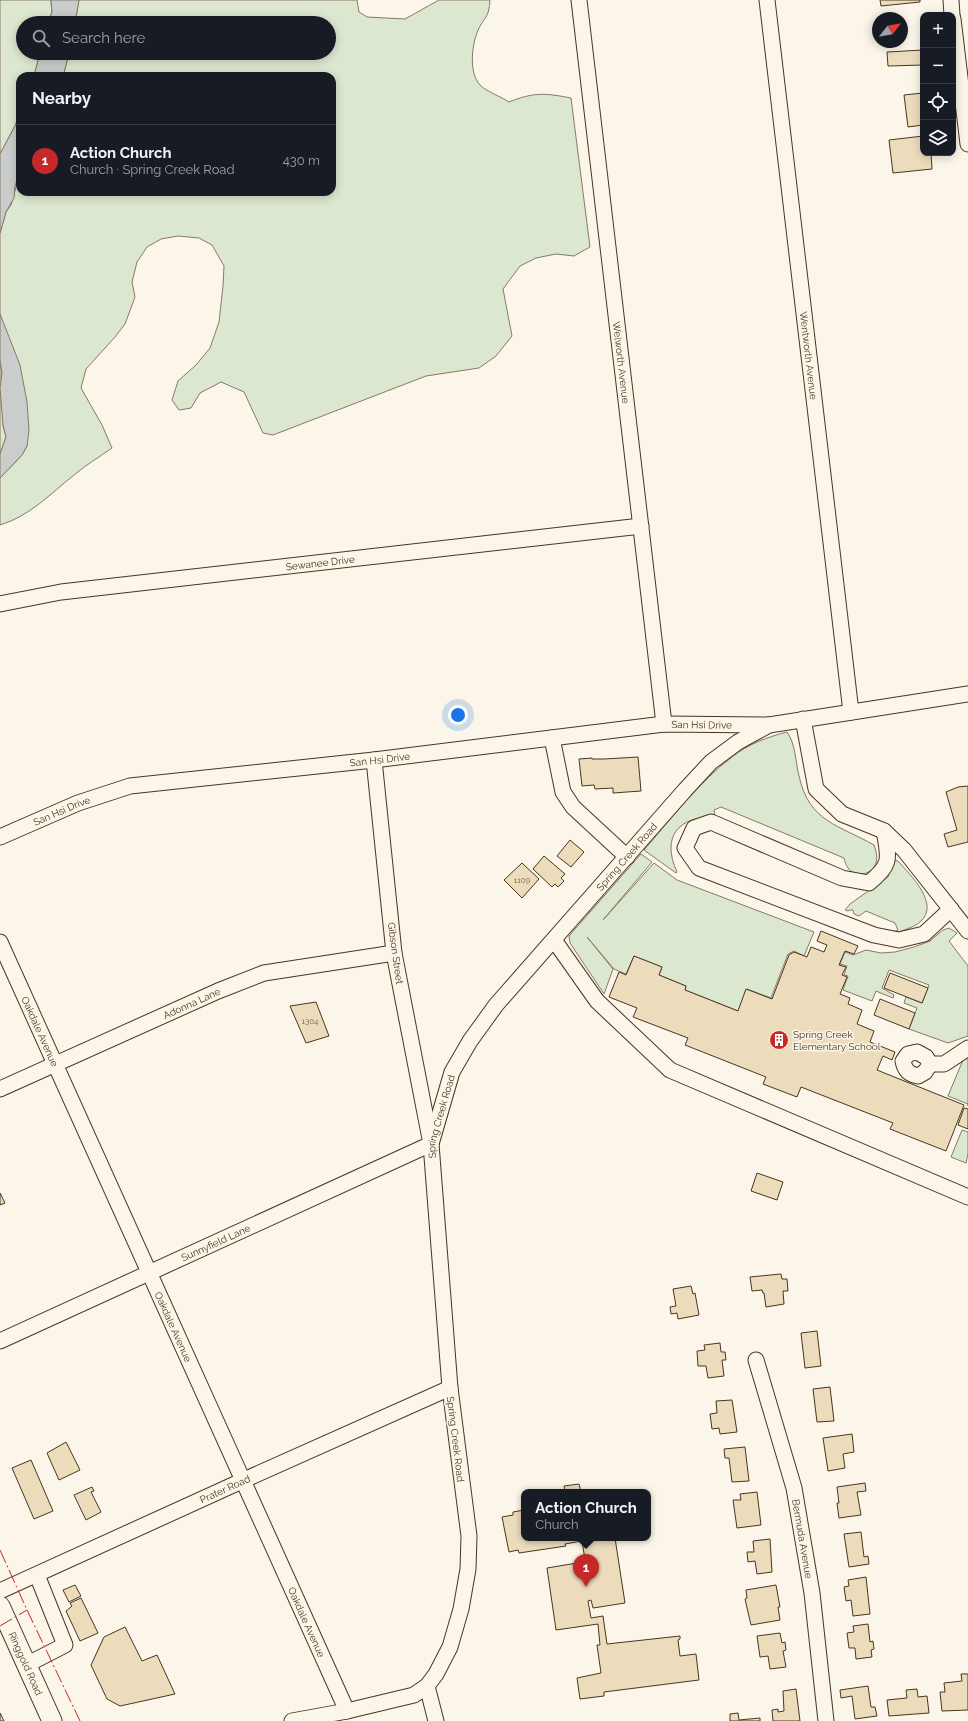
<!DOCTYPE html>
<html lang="en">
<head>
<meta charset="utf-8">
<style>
	:root { --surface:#171b24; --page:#242831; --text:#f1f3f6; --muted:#9ea1a6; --line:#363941; --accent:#c62828 }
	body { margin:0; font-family:Raleway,sans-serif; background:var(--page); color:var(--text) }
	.controls { position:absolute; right:12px; top:12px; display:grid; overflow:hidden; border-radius:8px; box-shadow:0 2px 10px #0003 }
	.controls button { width:36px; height:36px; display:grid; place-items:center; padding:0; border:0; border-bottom:1px solid var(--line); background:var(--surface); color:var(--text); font:20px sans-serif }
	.compass { position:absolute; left:872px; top:12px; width:36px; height:36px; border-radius:50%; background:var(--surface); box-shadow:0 2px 10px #0003; rotate:59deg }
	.you { position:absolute; left:458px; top:715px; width:14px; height:14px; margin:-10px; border:3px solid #fff; border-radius:50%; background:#1a73e8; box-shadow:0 0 0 6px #1a73e833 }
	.badge { display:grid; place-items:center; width:26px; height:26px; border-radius:50%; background:var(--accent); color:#fff; font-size:13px; font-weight:700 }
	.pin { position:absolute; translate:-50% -33px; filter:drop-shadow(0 1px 2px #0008) }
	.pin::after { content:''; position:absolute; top:21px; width:14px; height:12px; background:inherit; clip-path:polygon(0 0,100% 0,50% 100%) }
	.popup { position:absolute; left:521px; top:1489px; width:130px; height:52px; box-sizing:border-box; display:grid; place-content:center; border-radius:8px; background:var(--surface); filter:drop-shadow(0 1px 3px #0005); font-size:13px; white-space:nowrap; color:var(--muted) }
	.popup b { font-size:15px; color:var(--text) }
	.popup::after { content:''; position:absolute; left:50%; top:100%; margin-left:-8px; border:8px solid transparent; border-top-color:var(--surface) }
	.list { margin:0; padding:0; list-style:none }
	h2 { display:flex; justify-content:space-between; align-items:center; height:52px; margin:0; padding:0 16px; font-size:17px }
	h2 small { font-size:13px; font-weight:400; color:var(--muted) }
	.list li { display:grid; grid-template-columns:26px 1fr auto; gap:12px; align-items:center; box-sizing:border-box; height:72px; padding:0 16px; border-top:1px solid var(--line) }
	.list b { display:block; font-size:15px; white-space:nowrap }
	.list p { margin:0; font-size:13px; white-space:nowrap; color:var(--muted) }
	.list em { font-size:13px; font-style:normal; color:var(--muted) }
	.icon { flex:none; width:22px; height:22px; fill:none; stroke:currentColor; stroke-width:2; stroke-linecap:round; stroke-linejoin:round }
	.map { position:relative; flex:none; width:968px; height:1721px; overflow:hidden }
	.search { position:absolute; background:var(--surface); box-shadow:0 2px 10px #0003; left:16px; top:16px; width:320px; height:44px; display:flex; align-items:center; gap:10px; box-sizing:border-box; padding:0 14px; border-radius:22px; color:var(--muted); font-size:15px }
	.panel { position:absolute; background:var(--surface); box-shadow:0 2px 10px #0003; left:16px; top:72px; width:320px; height:124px; border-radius:12px }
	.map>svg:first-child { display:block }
</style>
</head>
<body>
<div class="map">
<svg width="968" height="1721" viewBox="0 0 968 1721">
	<rect width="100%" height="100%" fill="#fbf6e9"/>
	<!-- green -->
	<g fill="#dce7d0" stroke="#887966">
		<polygon points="0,0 51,0 52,12 49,23 23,23 23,53 40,53 34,76 20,76 20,113 15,126 0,154"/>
		<path d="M 79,0 L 357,0 L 359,12 L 367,17 L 405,19 L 439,0 L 490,0 C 489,17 486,15 479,28 C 472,42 468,72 480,85 C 485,91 502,97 509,102 C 534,92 545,93 571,98 L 590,247 L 574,256 L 556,254 L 536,258 L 520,266 L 503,289 L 512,336 L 496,356 L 479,368 L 426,376 L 273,435 L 263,433 L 244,392 L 221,382 L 200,393 L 191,408 L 179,410 L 172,400 L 178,381 L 196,365 L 210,348 L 219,322 L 223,286 L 224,266 L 212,245 L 199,238 L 178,236 L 161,239 L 147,247 L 137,262 L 132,282 L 135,297 L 125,324 L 115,337 L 86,369 L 81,388 L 102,425 L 112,448 C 99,457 86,465 74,475 C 50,494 30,516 0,525 L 0,478 L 22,455 L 27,446 L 0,314 L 0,233 L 6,212 L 11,205 L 20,173 L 20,192 L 332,192 L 332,76 L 62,76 L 64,73 L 69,53 L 329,53 L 329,23 L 75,23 Z"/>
		<polygon points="0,360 2,373 3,425 6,437 0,454"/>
		<path d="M 787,732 C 796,745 795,760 799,776 C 809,822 839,825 874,845 C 877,853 879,863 872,870 C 858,879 847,873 844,858 L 721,807 L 714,810 L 715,817 C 678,816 661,837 677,872 L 676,873 L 644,850 C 670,820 700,781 732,757 C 748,744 768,737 787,732 Z"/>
		<polygon points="641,854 652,862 603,920 654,863 677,880 814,932 804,956 794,951 788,954 771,998 747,989 738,1011 685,990 686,986 659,975 662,967 634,956 626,974 614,969 587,937 613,969 604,994 570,943 569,936"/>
		<path d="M 893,860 L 898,861 C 910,875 941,904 920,922 C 913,928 900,931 891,935 L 890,933 L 898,930 L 895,923 L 866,911 L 859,916 L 854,914 L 853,910 L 850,910 L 848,911 L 845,910 L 850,904 L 888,877 Z"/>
		<polygon points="949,928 957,933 949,941 968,966 968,1036 948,1043 909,1029 917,1008 904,1003 906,997 922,1003 929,985 889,970 882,988 894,995 893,998 876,991 872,1001 843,990 848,976 844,975 847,966 840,964 845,952 853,955 866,950 881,953 895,952 914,947 930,941 943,930"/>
		<polygon points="968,1056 968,1106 968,1104 948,1096 963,1060"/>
		<polygon points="962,1130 968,1132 968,1154 966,1163 951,1157"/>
	</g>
	<!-- water -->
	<g fill="#c9cecd" stroke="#887966">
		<polygon points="51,0 79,0 75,23 48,23 52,12"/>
		<polygon points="40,53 69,53 64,73 62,76 34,76"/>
		<polygon points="20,113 20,173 15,186 14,198 6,212 0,233 0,154 15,126"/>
		<polygon points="0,314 20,365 27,402 29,430 27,446 22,455 0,478 0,454 6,437 3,425 0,388 2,373 0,360"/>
	</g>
	<!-- building -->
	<g fill="#ecdcbc" stroke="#4a3520">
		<polygon points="880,0 920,0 920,2 881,6"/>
		<polygon points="923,50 923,65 888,66 887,52"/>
		<polygon points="923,93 923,125 908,127 904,95"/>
		<polygon points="923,136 923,153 931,153 932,169 893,173 889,140"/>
		<polygon points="638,757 641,791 613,793 613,788 595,789 594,785 582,786 579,759 592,758 592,759 604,759"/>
		<polygon points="968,786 968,842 948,847 944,834 957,830 946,792 958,787"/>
		<polygon points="570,840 584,852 571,867 557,856"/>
		<polygon points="544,856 565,874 561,878 564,881 558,887 555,884 552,887 533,869"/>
		<polygon points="522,863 539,879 522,898 504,880"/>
		<polygon points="821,931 858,946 854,954 845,951 839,965 846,967 842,975 847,977 840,994 850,998 848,1004 862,1010 857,1024 874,1031 870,1042 895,1052 892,1060 883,1056 877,1070 964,1105 946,1151 890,1129 893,1123 801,1087 797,1097 763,1084 766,1077 685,1045 688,1038 633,1017 637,1008 609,997 619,972 626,975 634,956 662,967 659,975 686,986 685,990 738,1011 746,989 772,999 789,955 794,952 807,957 811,947 824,952 827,945 817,941"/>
		<polygon points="890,973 928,988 922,1003 884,988"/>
		<polygon points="880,999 915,1013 909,1029 874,1015"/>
		<polygon points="316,1002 329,1036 306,1043 290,1006"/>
		<polygon points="964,1108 968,1109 968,1129 958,1125"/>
		<polygon points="757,1173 783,1182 777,1200 751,1191"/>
		<polygon points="0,1193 5,1203 0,1205"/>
		<polygon points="781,1274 782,1279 787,1279 788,1291 783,1291 784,1304 766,1307 764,1293 763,1293 762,1290 752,1291 750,1277"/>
		<polygon points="691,1286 693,1294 695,1293 699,1315 678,1319 677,1313 671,1314 670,1307 676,1306 673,1289"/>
		<polygon points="817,1331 821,1366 805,1368 801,1333"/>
		<polygon points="720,1343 721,1352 725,1352 726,1360 722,1360 724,1376 708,1378 706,1366 698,1366 697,1351 705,1350 704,1345"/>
		<polygon points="830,1387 834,1421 817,1422 813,1389"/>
		<polygon points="732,1400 737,1432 720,1434 719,1428 712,1429 710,1414 717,1413 716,1401"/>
		<polygon points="852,1434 854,1452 843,1454 845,1468 828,1471 823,1438"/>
		<polygon points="66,1442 80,1470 59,1480 47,1453"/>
		<polygon points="745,1447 749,1481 732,1482 729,1458 725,1458 724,1449"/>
		<polygon points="31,1460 53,1511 34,1519 12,1468"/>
		<polygon points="865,1483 866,1491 857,1492 861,1515 839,1518 837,1503 839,1503 837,1487"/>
		<polygon points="579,1484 581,1492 565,1492 564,1486"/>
		<polygon points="92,1487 94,1491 91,1492 101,1512 86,1520 74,1495"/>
		<polygon points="757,1492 761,1525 737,1528 733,1500 741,1500 740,1494"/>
		<polygon points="524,1510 524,1538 615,1538 625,1603 593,1608 591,1600 588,1601 591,1618 603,1616 607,1644 680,1636 680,1639 678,1640 680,1656 696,1654 699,1680 604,1692 604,1696 580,1699 577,1678 601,1673 597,1645 600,1645 598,1624 556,1630 547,1568 577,1563 580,1574 587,1572 582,1541 565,1544 566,1546 519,1553 518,1550 509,1552 502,1517 513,1515 513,1512"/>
		<polygon points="861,1532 864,1557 868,1556 869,1564 849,1567 844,1534"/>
		<polygon points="770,1539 772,1572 757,1574 755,1561 748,1562 747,1552 754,1552 753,1541"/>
		<polygon points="866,1577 870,1614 853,1616 851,1600 846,1601 844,1587 849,1586 848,1580"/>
		<polygon points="75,1585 81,1596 69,1602 63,1590"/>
		<polygon points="776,1585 780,1607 778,1607 780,1620 751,1625 745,1599 747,1598 746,1590"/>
		<polygon points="81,1598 98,1633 80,1641 66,1611 72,1606 70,1603"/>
		<polygon points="868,1624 870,1642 873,1641 874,1649 871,1650 872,1657 856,1659 855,1648 849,1648 847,1633 854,1632 853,1626"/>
		<polygon points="125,1627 142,1661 157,1655 175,1694 120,1706 107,1699 91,1665 104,1637"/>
		<polygon points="780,1633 782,1643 785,1642 786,1650 783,1651 786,1667 770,1669 768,1656 760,1657 757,1636"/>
		<polygon points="961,1674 968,1674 968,1710 942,1711 940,1692 945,1692 944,1683 962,1681"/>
		<polygon points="868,1686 871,1707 875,1707 877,1716 855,1719 852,1696 841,1698 840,1690"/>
		<polygon points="796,1689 800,1721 773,1721 772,1710 778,1709 778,1712 784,1711 783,1691"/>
		<polygon points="917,1689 918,1697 927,1696 929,1713 889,1716 887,1700 907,1698 906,1690"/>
		<polygon points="0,1713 4,1721 0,1721"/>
		<polygon points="738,1713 739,1720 760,1718 760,1721 730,1721 730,1714"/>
	</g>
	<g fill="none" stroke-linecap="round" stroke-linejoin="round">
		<defs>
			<g id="minor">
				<path id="s1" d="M 579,0 L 664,724"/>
				<path id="s2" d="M 767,0 L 851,712"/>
				<polyline points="951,0 952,15"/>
				<polyline points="953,19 968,144"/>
				<path id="s3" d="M 0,604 L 61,592 L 641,526"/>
				<polyline points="803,719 816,789 842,814 884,831 904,850 968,931"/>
				<polyline points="552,738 563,792 573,807 627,857"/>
				<path d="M 884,831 C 889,859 892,864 869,883 L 842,878 L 711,822 L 694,828 L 685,848 L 699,868 L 874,935 L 899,940 L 924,934 L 951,909"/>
				<path id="s4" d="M 0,837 L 78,803 L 130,786 L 374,760 L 664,724 L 768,725"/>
				<polyline points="554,940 597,1001 670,1070 968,1197"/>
				<path id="s5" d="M 0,942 L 347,1711"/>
				<path d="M 917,1052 L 926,1057 L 930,1064 L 925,1072 L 918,1076 C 909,1074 905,1071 903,1061 L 908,1054 Z"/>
				<polyline points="930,1064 944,1064 968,1048"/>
				<path id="s6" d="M 0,1089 L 218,991 L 264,973 L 394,953"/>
				<path id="s7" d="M 0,1341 L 431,1144 L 394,953 L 374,760"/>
				<path id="s8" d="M 756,1360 L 794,1488 L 812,1593 L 826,1721"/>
				<path id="s9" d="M 0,1591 L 244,1480 L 450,1388"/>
				<polyline points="26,1665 65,1645 37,1575"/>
				<polyline points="427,1686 436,1721"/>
				<path id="s10" d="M 292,1721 L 347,1711 L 414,1695 L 427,1686 L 436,1674 L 450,1647 L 461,1609 L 468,1569 L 469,1536 L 450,1388 L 431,1144 L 452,1072 L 470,1041 L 496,1005 L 685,790 L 711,762 L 738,742 L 769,725 L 968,694"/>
			</g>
			<g id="major">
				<path id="s11" d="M 0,1606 L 52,1721"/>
			</g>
		</defs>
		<!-- minor casing -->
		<use href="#minor" stroke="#4a3520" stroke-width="17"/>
		<!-- major casing -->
		<use href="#major" stroke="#4a3520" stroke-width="21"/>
		<!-- minor -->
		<use href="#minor" stroke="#fbf6e9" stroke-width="15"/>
		<!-- major -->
		<use href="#major" stroke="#fbf6e9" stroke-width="19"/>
		<!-- power -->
		<g stroke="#c62828" stroke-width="1" stroke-dasharray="14 3 2 3" stroke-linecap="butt">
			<polyline points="0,1550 27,1610 80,1721"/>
			<polyline points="0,1626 27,1610"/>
		</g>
	</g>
	<!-- icons -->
	<defs>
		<symbol id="building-disc" viewBox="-11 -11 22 22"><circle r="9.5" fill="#c62828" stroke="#fbf6e9"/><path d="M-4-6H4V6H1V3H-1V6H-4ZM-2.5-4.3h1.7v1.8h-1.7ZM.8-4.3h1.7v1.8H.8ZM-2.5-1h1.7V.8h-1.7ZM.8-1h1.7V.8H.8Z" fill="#fff"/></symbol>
	</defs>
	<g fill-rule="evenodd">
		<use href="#building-disc" x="768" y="1029" width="22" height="22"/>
	</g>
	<g text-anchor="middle" stroke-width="3" stroke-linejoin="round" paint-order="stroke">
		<!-- number labels -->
		<g font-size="8" fill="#725f47">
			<text x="522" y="883">1109</text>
			<text x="310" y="1024">1304</text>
		</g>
		<!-- street labels -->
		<g font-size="10" fill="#4a3520" stroke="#fbf6e9">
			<text dy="4" stroke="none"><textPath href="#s2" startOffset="358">Wentworth Avenue</textPath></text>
			<text dy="4" stroke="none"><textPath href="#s1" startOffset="365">Welworth Avenue</textPath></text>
			<text dy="4" stroke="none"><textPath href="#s3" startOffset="323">Sewanee Drive</textPath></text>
			<text dy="4" stroke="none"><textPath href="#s4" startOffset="715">San Hsi Drive</textPath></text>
			<text dy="4" stroke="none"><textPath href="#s4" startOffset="391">San Hsi Drive</textPath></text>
			<text dy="4" stroke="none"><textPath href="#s4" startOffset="67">San Hsi Drive</textPath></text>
			<text dy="4" stroke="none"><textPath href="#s10" startOffset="1046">Spring Creek Road</textPath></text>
			<text transform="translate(396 953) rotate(82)" y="4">Gibson Street</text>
			<text dy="4" stroke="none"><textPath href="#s6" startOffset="210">Adonna Lane</textPath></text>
			<text dy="4" stroke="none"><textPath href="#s5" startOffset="98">Oakdale Avenue</textPath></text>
			<text dy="4" stroke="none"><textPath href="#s10" startOffset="722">Spring Creek Road</textPath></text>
			<text dy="4" stroke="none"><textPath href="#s7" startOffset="237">Sunnyfield Lane</textPath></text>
			<text dy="4" stroke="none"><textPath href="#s5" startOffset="422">Oakdale Avenue</textPath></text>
			<text transform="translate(456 1439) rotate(83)" y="4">Spring Creek Road</text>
			<text dy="4" stroke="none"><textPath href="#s9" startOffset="247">Prater Road</textPath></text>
			<text dy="4" stroke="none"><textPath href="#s8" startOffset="185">Bermuda Avenue</textPath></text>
			<text dy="4" stroke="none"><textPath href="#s5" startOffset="746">Oakdale Avenue</textPath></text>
			<text dy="4" stroke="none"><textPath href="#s11" startOffset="63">Ringgold Road</textPath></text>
		</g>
		<!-- poi labels -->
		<g font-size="10" fill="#4a3520" stroke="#fbf6e9" text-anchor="start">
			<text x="793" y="1038">Spring Creek<tspan x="793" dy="12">Elementary School</tspan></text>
		</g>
	</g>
</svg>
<div class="controls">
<button>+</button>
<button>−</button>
<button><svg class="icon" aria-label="locate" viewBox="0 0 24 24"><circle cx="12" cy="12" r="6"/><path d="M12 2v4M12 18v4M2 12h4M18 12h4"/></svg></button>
<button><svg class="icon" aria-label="layers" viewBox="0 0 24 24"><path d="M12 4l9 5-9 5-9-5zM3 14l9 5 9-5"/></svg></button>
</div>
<svg class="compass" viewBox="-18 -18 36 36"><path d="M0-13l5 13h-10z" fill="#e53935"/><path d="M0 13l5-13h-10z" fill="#9ea1a6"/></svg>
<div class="you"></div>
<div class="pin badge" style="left:586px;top:1587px">1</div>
<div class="popup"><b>Action Church</b>Church</div>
<div class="search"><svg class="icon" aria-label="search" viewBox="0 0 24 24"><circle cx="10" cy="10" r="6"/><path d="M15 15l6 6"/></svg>Search here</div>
<section class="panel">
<h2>Nearby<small></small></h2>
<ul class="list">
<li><span class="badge">1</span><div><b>Action Church</b><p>Church · Spring Creek Road</p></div><em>430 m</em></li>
</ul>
</section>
</div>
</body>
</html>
